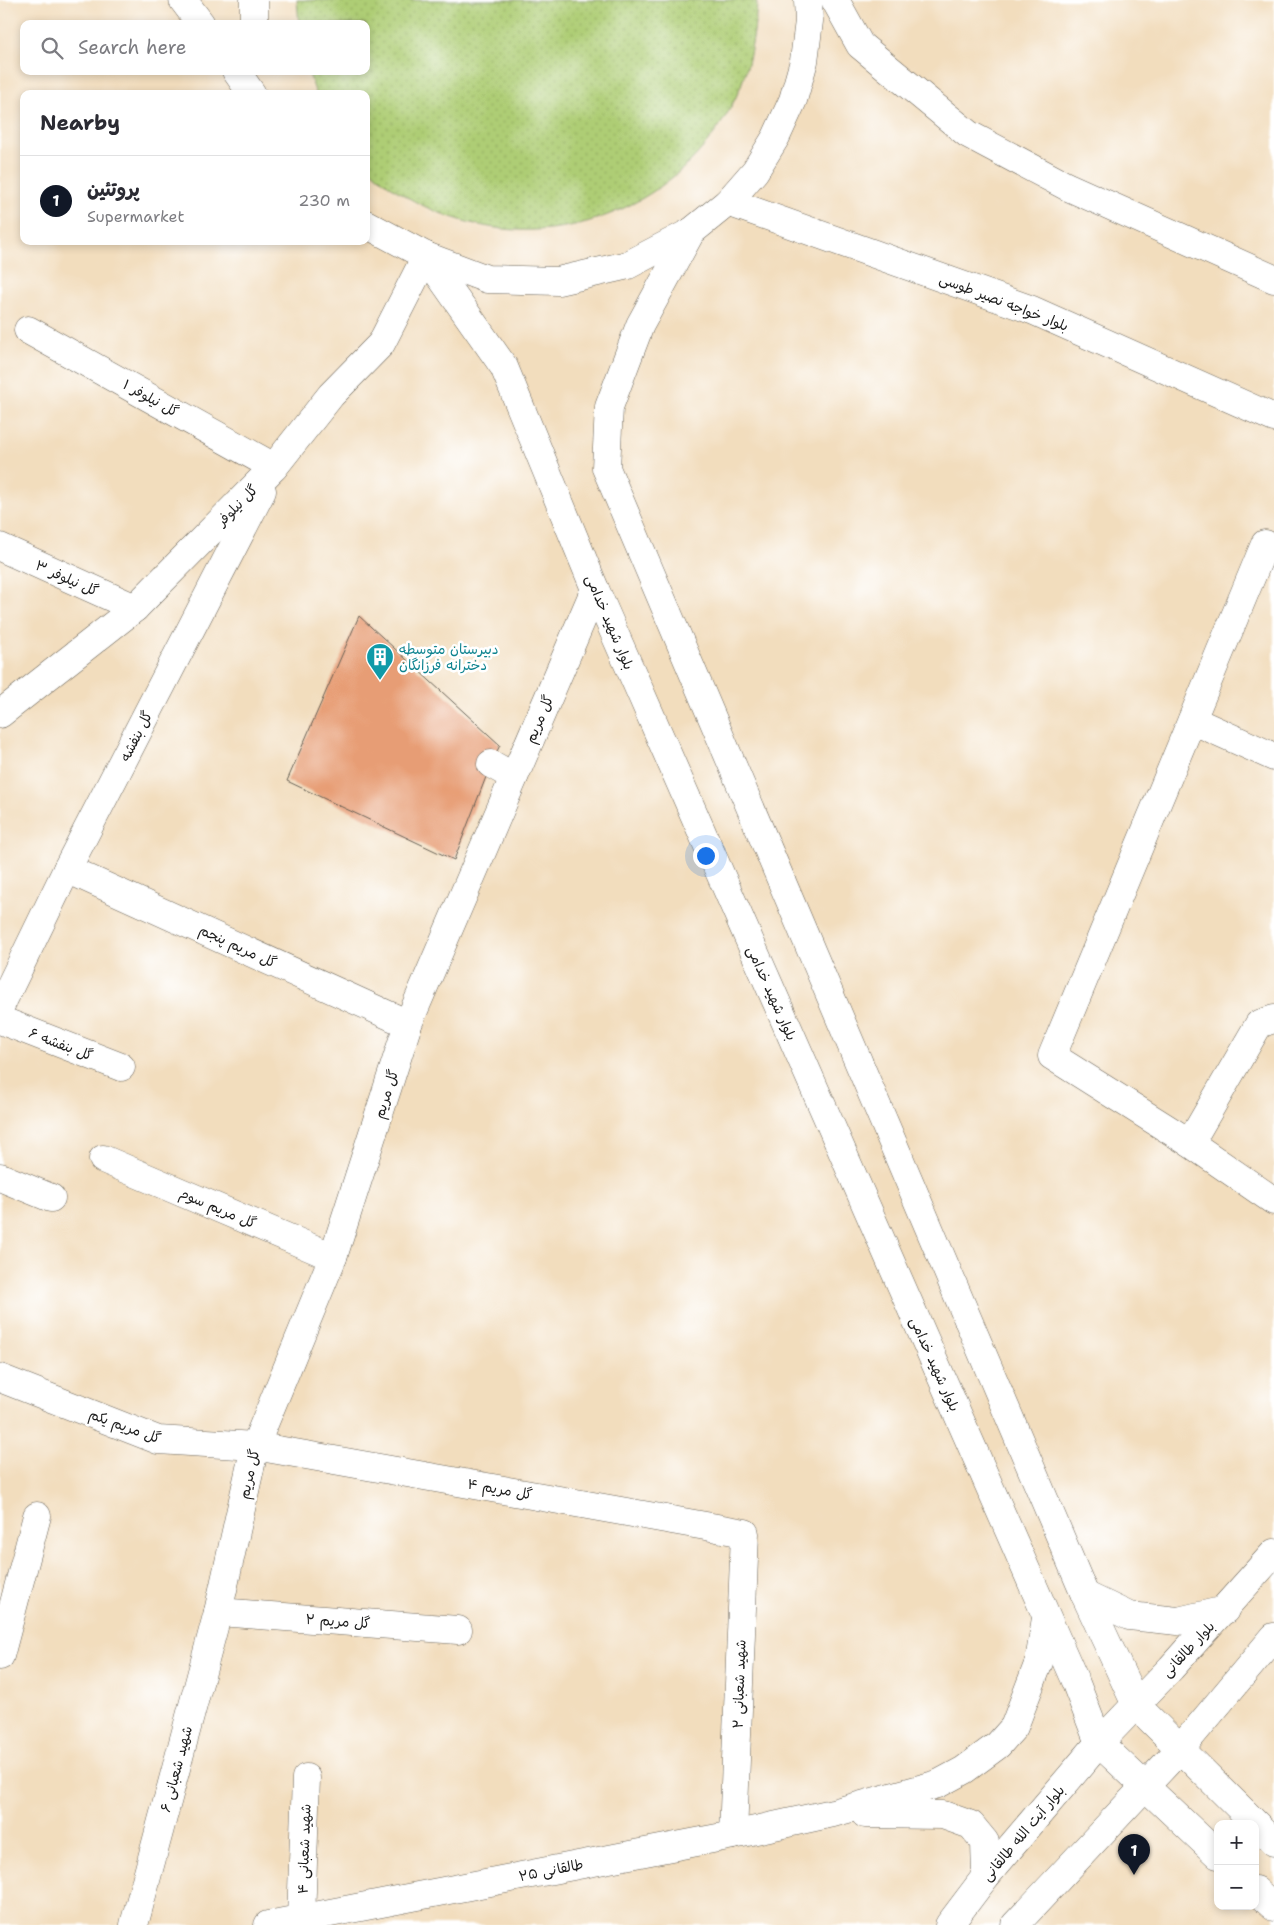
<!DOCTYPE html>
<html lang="en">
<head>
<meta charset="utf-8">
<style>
	:root { --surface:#fff; --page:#f2f2f3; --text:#2b2b33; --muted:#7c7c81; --line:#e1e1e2; --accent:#111827 }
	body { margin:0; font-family:"Shantell Sans","Playpen Sans Arabic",sans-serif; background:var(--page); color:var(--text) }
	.controls { position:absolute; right:15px; bottom:15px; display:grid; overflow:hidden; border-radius:10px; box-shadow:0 2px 8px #0003 }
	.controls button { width:45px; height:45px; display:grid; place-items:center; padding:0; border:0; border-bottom:1px solid var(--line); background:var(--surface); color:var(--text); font:25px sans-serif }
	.you { position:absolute; left:705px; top:855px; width:18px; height:18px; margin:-12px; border:4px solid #fff; border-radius:50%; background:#1a73e8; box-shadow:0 0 0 8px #1a73e833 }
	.badge { display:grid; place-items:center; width:32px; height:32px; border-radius:50%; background:var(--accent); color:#fff; font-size:16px; font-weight:700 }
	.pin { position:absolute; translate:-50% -41px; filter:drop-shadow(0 1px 2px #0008) }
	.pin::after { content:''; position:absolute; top:26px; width:18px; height:15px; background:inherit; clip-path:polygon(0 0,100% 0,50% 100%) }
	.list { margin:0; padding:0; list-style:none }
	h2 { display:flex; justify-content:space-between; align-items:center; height:65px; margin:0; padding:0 20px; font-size:21px }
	h2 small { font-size:16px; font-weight:400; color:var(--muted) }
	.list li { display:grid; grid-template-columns:32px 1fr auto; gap:15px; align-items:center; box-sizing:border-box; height:90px; padding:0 20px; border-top:1px solid var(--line) }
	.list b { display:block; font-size:19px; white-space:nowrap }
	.list p { margin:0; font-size:16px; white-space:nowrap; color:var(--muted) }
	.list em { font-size:16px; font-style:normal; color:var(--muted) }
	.icon { flex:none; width:28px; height:28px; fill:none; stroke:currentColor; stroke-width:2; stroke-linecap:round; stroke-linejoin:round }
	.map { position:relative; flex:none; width:1274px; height:1925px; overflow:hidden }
	.search { position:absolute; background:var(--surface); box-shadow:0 2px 8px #0003; left:20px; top:20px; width:350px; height:55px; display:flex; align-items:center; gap:12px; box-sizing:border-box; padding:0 18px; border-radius:10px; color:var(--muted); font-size:19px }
	.panel { position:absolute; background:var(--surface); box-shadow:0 2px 8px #0003; left:20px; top:90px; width:350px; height:155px; border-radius:10px }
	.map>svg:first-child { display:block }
</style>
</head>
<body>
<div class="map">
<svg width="1274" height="1925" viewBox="0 0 1274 1925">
	<defs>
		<pattern id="grass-dots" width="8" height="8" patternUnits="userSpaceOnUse" patternTransform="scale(1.25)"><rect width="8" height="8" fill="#aecd74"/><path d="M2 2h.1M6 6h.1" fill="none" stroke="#95af64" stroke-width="1.8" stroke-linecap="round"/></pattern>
	</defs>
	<rect width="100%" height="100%" fill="#fff"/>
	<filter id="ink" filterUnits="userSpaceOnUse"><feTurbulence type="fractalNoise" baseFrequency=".02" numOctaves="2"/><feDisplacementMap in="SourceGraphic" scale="10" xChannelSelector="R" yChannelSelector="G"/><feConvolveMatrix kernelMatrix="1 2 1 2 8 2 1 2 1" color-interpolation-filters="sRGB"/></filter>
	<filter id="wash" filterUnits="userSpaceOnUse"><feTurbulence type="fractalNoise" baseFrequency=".0096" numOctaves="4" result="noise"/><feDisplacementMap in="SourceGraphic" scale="20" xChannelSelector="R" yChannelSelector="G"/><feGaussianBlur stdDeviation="1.12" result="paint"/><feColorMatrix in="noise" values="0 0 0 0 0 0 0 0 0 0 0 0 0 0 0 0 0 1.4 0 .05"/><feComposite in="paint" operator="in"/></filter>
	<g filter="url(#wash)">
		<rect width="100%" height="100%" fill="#f2ddbd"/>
		<!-- grass -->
		<path fill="url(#grass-dots)" stroke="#657448" d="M 297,0 L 756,0 L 757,5 C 754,36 750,68 736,97 C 689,195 577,251 471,223 C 432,213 394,194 366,165 L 366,94 L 316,94 L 308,71 L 366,71 L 366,24 L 299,24 Z"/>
		<g id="blocks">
			<!-- building -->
			<polygon fill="#e79d75" points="359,616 500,745 491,764 454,860 287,781"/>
		</g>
	</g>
	<g filter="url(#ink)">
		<use href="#blocks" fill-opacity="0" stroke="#676054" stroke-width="1"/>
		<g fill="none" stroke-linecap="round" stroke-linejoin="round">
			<defs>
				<g id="minor">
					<polyline points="28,330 274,467"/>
					<polyline points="1265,544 1052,1056 1190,1143 1274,1201"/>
					<polyline points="0,547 135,608"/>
					<polyline points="0,714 135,608 274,467 331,395 381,344 426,256"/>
					<polyline points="1192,720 1274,757"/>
					<polyline points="491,764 514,777"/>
					<polyline points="67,869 408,1024"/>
					<polyline points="0,1007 67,869 262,491"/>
					<polyline points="0,1020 121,1067"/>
					<polyline points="1190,1143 1259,1024 1274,1019"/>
					<polyline points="103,1159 333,1257"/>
					<polyline points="0,1177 51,1198"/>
					<polyline points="0,1378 158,1440 255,1446 745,1533 733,1835"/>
					<polyline points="218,1612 458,1630"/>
					<polyline points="0,1656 37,1516"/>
					<polyline points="865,1814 943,1815 971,1825 985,1842 986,1876"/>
					<polyline points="301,1919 306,1778"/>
					<polyline points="134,1925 218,1612 255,1446 333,1257 408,1024 595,589"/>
					<polyline points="268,1925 733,1835 833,1813 938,1784 964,1770 998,1745 1014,1727 1039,1662 1046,1618"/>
				</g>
				<g id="major">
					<polyline points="183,0 201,24"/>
					<polyline points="254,0 254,24"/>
					<polyline points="835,0 860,45 968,134 1066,186 1274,279"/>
					<polyline points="236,71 252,94"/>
					<polyline points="728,202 1032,310 1274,418"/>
					<polyline points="366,224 426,256 487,279 558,281 628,265 691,232 728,202 755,171 776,137 793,100 804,61 809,21 808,0"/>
					<polyline points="691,232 640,325 609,407 606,468 1085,1595 1136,1705 1274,1842"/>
					<polyline points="426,256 504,367 595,589 1075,1681 1099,1743 1218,1855"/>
					<polyline points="1085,1595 1129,1616 1178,1621 1225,1610"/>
					<polyline points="1255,1890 1274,1907"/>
					<polyline points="949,1925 986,1876 1099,1743 1171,1668 1274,1553"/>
					<polyline points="1015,1925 1181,1748 1274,1637"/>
				</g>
			</defs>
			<!-- minor casing -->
			<use href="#minor" stroke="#676054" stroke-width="29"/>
			<!-- major casing -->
			<use href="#major" stroke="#676054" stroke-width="29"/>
			<!-- minor -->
			<use href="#minor" stroke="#fff" stroke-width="28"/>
			<!-- major -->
			<use href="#major" stroke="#fff" stroke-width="28"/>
		</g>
	</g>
	<!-- icons -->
	<defs>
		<symbol id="building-pin" viewBox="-11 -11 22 30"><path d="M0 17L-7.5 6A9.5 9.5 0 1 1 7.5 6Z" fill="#0f9aa8" stroke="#fff"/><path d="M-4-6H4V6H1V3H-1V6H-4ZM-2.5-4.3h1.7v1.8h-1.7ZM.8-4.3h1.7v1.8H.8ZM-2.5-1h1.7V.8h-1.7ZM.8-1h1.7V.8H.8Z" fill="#fff"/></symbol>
	</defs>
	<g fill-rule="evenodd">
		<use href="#building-pin" x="364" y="641" width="32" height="43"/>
	</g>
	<g text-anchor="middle" stroke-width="5" stroke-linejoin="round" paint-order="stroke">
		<!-- street labels -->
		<g font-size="14" fill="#1c1c1c" stroke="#fff">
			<text transform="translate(1004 302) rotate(21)" y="5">بلوار خواجه نصیر طوسی</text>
			<text transform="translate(151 398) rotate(29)" y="5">گل نیلوفر ۱</text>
			<text transform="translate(237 505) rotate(-45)" y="5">گل نیلوفر</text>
			<text transform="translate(67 578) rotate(24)" y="5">گل نیلوفر ۳</text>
			<text transform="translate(610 622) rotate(67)" y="5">بلوار شهید خدامی</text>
			<text transform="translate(539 719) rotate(-67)" y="5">گل مریم</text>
			<text transform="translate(136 736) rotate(-63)" y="5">گل بنفشه</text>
			<text transform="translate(238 946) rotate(25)" y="5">گل مریم پنجم</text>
			<text transform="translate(772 993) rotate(66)" y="5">بلوار شهید خدامی</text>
			<text transform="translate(61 1044) rotate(21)" y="5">گل بنفشه ۶</text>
			<text transform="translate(386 1094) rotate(-72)" y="5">گل مریم</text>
			<text transform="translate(218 1208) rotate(23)" y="5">گل مریم سوم</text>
			<text transform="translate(935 1364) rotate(66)" y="5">بلوار شهید خدامی</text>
			<text transform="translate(125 1426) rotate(20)" y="5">گل مریم یکم</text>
			<text transform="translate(249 1474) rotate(-77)" y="5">گل مریم</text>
			<text transform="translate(500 1489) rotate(10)" y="5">گل مریم ۴</text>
			<text transform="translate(338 1621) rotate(4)" y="5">گل مریم ۲</text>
			<text transform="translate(1188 1649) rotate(-47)" y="5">بلوار طالقانی</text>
			<text transform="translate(739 1684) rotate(-88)" y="5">شهید شعبانی ۲</text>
			<text transform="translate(176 1769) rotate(-75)" y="5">شهید شعبانی ۶</text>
			<text transform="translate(1023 1833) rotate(-50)" y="5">بلوار آیت الله طالقانی</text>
			<text transform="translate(304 1849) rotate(-88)" y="5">شهید شعبانی ۴</text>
			<text transform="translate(551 1870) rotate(-11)" y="5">طالقانی ۲۵</text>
		</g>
		<!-- culture labels -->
		<g font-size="14" fill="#0d838f" stroke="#fff" text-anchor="start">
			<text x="399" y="654">دبیرستان متوسطه<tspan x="399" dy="16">دخترانه فرزانگان</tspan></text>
		</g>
	</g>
</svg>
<div class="controls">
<button>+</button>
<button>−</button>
</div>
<div class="you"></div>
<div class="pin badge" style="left:1134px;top:1875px">1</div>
<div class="search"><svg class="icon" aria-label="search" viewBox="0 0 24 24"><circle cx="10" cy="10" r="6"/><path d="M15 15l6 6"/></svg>Search here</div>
<section class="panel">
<h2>Nearby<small></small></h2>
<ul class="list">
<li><span class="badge">1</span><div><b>پروتئین</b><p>Supermarket</p></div><em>230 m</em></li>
</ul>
</section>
</div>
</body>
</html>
